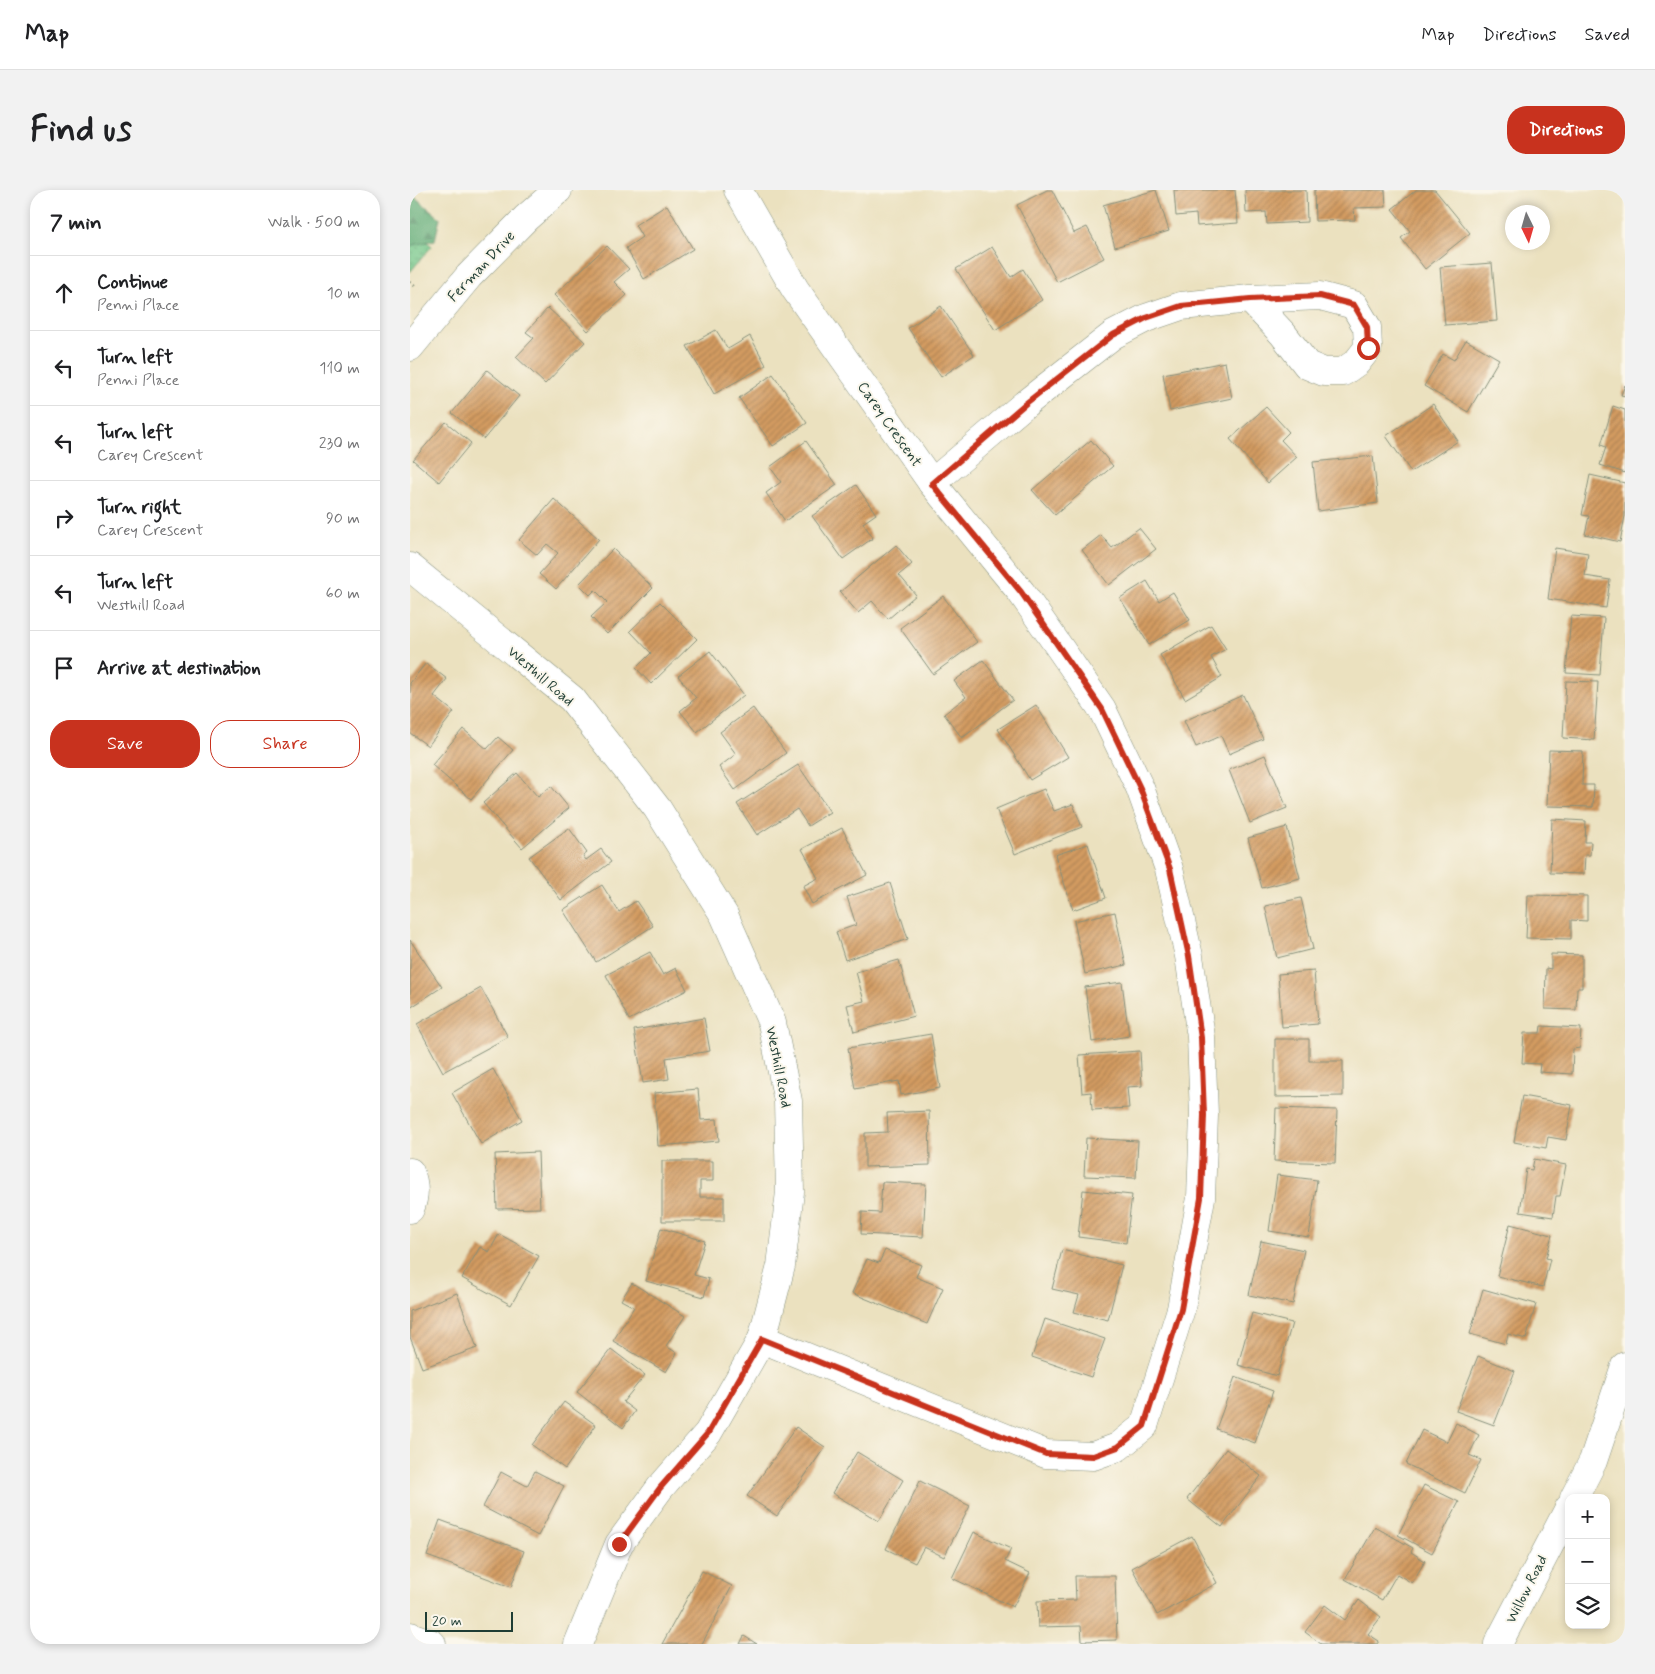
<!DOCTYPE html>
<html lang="en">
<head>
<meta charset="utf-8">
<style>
	:root { --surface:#fff; --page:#f2f2f2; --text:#202124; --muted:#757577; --line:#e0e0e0; --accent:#c8321e }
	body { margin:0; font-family:Mynerve,sans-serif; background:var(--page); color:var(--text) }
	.controls { position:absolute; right:15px; bottom:15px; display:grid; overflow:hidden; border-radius:10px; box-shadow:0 2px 8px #0003 }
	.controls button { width:45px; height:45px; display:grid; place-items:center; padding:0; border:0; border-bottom:1px solid var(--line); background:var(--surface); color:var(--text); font:25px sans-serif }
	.compass { position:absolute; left:1095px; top:15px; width:45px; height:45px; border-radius:50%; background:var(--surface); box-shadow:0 2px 8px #0003; rotate:175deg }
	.scale { position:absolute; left:15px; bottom:12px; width:88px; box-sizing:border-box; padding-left:5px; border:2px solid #1f3d34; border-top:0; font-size:14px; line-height:18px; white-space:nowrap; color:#1f3d34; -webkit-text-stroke:4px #fbf7ec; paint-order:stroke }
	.stop { position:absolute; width:15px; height:15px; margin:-11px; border:4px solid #c8321e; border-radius:50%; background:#fff }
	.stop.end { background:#c8321e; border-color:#fff; box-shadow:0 1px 5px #0008 }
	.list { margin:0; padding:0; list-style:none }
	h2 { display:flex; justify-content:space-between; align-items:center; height:65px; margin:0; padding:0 20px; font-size:21px }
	h2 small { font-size:16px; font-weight:400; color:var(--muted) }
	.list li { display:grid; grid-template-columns:32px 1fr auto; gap:15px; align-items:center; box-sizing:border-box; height:75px; padding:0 20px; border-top:1px solid var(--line) }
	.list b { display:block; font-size:19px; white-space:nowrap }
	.list p { margin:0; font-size:16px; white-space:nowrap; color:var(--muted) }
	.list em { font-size:16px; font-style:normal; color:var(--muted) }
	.actions { display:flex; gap:10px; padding:15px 20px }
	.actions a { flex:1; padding:11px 0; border:1px solid var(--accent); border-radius:20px; text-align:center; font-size:18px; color:var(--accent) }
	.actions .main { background:var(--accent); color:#fff }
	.icon { flex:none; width:28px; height:28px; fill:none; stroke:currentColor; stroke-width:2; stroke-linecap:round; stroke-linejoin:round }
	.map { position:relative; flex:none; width:1215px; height:1454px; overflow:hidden; border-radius:20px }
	header { display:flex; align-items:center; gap:30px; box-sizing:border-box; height:70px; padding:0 25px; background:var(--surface); border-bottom:1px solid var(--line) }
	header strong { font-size:24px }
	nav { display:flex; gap:28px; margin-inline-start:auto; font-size:18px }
	.intro { display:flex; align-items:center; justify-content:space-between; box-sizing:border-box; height:120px; padding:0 30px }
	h1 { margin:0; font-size:35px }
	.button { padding:12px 22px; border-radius:20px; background:var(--accent); color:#fff; font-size:18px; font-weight:700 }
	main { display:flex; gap:30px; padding:0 30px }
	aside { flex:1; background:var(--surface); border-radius:20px; box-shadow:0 2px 8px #0003 }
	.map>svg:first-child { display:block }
</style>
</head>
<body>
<header>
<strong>Map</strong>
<nav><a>Map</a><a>Directions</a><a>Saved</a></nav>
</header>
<div class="intro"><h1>Find us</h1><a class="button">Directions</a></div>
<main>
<aside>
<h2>7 min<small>Walk · 500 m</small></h2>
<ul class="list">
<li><svg class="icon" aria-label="ahead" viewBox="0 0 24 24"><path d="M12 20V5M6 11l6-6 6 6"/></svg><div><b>Continue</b><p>Penni Place</p></div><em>10 m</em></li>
<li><svg class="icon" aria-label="left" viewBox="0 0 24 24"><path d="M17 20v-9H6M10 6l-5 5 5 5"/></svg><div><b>Turn left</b><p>Penni Place</p></div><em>110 m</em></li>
<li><svg class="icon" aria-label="left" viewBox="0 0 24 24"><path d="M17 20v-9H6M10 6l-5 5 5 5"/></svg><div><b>Turn left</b><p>Carey Crescent</p></div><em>230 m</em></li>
<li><svg class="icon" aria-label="right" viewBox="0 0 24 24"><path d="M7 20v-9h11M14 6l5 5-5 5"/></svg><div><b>Turn right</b><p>Carey Crescent</p></div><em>90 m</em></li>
<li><svg class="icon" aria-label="left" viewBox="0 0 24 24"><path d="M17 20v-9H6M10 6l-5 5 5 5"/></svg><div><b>Turn left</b><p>Westhill Road</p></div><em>60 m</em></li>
<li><svg class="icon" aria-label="arrive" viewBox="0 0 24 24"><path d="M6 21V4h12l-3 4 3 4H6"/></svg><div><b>Arrive at destination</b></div></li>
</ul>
<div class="actions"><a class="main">Save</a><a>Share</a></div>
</aside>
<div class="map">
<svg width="1215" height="1454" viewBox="0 0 1215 1454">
	<defs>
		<pattern id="green-dots" width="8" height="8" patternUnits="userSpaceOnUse" patternTransform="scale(1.25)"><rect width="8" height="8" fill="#75c78a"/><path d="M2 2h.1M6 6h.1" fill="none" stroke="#5fa372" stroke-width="1.8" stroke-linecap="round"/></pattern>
		<pattern id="forest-firs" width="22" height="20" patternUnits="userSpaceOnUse" patternTransform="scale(1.25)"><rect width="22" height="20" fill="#60ac76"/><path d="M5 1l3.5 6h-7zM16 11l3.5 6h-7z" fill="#4f8d62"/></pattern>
		<pattern id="building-hatch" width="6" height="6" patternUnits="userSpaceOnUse" patternTransform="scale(1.25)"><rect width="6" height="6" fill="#d39b61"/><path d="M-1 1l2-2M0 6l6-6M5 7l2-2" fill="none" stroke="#ab8051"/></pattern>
	</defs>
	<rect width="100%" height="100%" fill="#fbf7ec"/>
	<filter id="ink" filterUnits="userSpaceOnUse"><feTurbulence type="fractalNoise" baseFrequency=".02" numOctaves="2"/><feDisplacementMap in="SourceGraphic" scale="10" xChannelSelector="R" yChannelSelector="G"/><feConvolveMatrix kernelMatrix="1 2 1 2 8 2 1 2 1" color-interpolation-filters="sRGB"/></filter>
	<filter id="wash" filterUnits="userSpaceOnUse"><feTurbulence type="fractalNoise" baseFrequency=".0096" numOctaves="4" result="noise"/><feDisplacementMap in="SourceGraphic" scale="20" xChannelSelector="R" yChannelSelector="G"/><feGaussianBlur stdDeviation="1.12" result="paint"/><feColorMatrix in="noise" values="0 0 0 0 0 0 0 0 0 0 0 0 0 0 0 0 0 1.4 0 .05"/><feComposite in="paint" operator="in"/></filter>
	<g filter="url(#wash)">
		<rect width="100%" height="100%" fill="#ebe1bf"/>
		<!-- green -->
		<polygon fill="url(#green-dots)" stroke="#4a825f" points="0,39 22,56 0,82"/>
		<!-- forest -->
		<polygon fill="url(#forest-firs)" stroke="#407455" points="0,3 30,28 25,50 0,56"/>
		<g id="blocks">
			<!-- building -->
			<g fill="url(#building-hatch)">
				<polygon points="637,0 642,0 664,43 677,37 694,68 647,92 607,15"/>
				<polygon points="746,0 759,41 705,57 693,15"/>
				<polygon points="764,0 825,0 828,33 787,36 786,24 766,26"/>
				<polygon points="835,0 896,0 897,32 857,34 856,22 836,23"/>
				<polygon points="904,0 975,0 976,17 944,18 945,30 905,31"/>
				<polygon points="1006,0 1025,0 1060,43 1015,79 991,48 1000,41 982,19"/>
				<polygon points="257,15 283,59 234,89 216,58 232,47 225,35"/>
				<polygon points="197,56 219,79 204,92 217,105 178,141 144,105"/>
				<polygon points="582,57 601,87 613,79 632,110 585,140 546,79"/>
				<polygon points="1082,73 1087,131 1035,135 1030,77"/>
				<polygon points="531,116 564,165 531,187 498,138"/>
				<polygon points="138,118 175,152 135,194 106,167 124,148 116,142"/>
				<polygon points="306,140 318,159 340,146 356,175 304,204 277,156"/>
				<polygon points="1056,150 1089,169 1058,222 1014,196 1033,164 1044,170"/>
				<polygon points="815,172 822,208 760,221 753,184"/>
				<polygon points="77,180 109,206 74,249 42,223"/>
				<polygon points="363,184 397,233 363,256 329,208"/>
				<polygon points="1215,195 1215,206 1211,205"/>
				<polygon points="1023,214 1048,251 1001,282 976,246"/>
				<polygon points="1203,216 1215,220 1215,283 1190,275 1196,257 1191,255"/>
				<polygon points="856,217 879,242 871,250 887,267 858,293 820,249"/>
				<polygon points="36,232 61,253 29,292 3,270"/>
				<polygon points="681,250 703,276 645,325 622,300"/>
				<polygon points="396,251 427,295 375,331 356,303 371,292 360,277"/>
				<polygon points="963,266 968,313 908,321 903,272"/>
				<polygon points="1180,285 1215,293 1215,326 1210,352 1175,344 1179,326 1172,325"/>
				<polygon points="446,295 466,324 453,333 463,348 433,369 402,326"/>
				<polygon points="144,309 189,349 146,399 129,384 148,363 137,354 127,365 109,350"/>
				<polygon points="729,338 746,359 699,395 672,360 691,345 702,358"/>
				<polygon points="486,355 502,374 489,385 506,405 478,429 462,411 448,423 430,402"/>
				<polygon points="1145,358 1178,363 1175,386 1200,390 1196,418 1138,409"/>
				<polygon points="203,359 243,398 197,444 181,427 197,412 185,400 180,405 169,394"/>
				<polygon points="737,391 749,411 763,402 780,430 739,455 710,408"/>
				<polygon points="533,406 567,452 523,484 490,438"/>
				<polygon points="250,412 287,449 241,494 226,478 241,463 220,441"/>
				<polygon points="1161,426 1194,428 1190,485 1156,483"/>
				<polygon points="801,435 816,459 801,467 812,487 775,509 750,465"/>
				<polygon points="300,461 334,505 287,542 270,521 286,508 268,486"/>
				<polygon points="573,470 603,510 552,548 534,524 556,507 544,491"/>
				<polygon points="16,473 37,489 24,506 44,522 18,556 0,543 0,493"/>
				<polygon points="1156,491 1188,492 1184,550 1153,548"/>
				<polygon points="833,505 853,549 819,564 811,546 786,557 774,531"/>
				<polygon points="626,515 658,567 620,590 588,539"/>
				<polygon points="343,518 376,563 325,600 309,577 326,564 310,542"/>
				<polygon points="53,539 77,559 88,547 103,560 61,609 22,575"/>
				<polygon points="1139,560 1173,561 1172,595 1184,595 1183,617 1137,616"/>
				<polygon points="855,565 877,618 840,633 819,580"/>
				<polygon points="388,575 420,622 398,636 387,619 347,645 327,614"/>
				<polygon points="107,583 128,607 141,596 159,618 112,658 73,613"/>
				<polygon points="634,599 644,621 663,614 672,637 605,664 586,619"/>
				<polygon points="1142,629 1176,631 1175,652 1181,652 1180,665 1175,665 1174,684 1140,683"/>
				<polygon points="877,637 890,688 852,698 838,648"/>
				<polygon points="159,638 177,663 173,666 176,670 191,659 201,672 151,710 119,667"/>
				<polygon points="432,638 457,685 402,714 393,696 408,688 392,659"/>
				<polygon points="678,654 696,708 663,720 645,665"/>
				<polygon points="480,693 498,749 435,770 426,742 446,735 437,707"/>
				<polygon points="192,695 209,722 226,711 243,736 186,772 153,720"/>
				<polygon points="1118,705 1177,706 1177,731 1161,730 1161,749 1116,748"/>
				<polygon points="891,708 903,759 867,768 855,716"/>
				<polygon points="705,722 716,775 675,784 664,731"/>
				<polygon points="0,750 32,797 0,818"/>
				<polygon points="240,762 253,785 266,778 277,800 219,830 196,785"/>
				<polygon points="1141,764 1172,765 1172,798 1167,798 1166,820 1135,819 1136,778 1141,779"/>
				<polygon points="489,770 504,826 444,842 437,815 454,811 446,782"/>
				<polygon points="904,781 908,834 872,837 868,784"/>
				<polygon points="712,792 719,846 682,852 675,797"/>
				<polygon points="71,798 98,847 33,882 7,834"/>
				<polygon points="294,828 300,861 256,868 259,889 233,893 224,840"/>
				<polygon points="1131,836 1171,838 1170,858 1163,859 1162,884 1129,882 1130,874 1112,873 1114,843 1130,843"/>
				<polygon points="521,844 530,898 491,905 489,891 445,899 438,858"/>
				<polygon points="865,849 899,849 899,871 933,871 933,906 865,907"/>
				<polygon points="730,861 732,896 717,897 719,918 682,920 681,902 672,903 669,865"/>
				<polygon points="83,879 112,930 71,954 42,903"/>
				<polygon points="288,899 291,930 307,929 309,951 248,956 244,903"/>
				<polygon points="1112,906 1162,915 1156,950 1138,947 1136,958 1104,952"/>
				<polygon points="866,918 927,920 925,973 864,971"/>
				<polygon points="519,921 520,975 455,977 455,943 478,942 477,923"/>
				<polygon points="676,948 728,951 726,988 674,986"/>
				<polygon points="128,962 130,1018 87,1019 85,964"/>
				<polygon points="1124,969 1156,975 1150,1006 1146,1006 1143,1027 1110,1022 1116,979 1122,980"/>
				<polygon points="252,971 303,971 303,991 290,991 290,1007 314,1007 314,1031 252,1031"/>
				<polygon points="867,985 907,990 899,1047 859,1041"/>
				<polygon points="472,992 516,994 513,1047 451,1044 452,1022 470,1023"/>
				<polygon points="673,1000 722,1005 716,1053 668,1047"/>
				<polygon points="1100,1034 1142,1045 1136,1068 1140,1069 1133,1097 1087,1086"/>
				<polygon points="251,1038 295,1051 284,1085 299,1089 294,1107 236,1091"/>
				<polygon points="89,1044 129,1066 101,1115 52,1088 70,1057 79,1062"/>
				<polygon points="851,1051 894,1060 883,1114 839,1105"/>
				<polygon points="475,1060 511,1075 506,1087 533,1098 517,1134 442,1103 457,1069 469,1073"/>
				<polygon points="652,1060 712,1075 698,1130 664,1122 669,1105 642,1099"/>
				<polygon points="222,1093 275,1126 256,1156 267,1163 256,1182 203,1151 224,1117 211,1110"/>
				<polygon points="1073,1099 1126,1114 1116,1149 1098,1144 1096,1154 1060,1144"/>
				<polygon points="47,1103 67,1158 12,1178 0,1147 0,1121"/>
				<polygon points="842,1123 882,1133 867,1186 828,1175"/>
				<polygon points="635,1129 695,1149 681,1187 622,1167"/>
				<polygon points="201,1159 235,1185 213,1212 225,1221 213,1238 167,1202"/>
				<polygon points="1068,1166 1105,1181 1084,1235 1046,1221"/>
				<polygon points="825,1187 863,1201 845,1253 806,1239"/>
				<polygon points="154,1212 186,1235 155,1279 122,1255"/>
				<polygon points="1046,1233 1069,1245 1059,1265 1071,1270 1055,1303 996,1274 1012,1240 1037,1252"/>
				<polygon points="386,1237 415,1257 367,1326 337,1306"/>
				<polygon points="816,1259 851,1286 812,1337 777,1309"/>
				<polygon points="447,1262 493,1290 469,1331 422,1303"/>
				<polygon points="125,1281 154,1296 128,1346 73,1317 91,1282 117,1296"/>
				<polygon points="510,1291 560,1316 534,1367 514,1357 505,1373 476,1359"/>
				<polygon points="1014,1295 1049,1312 1022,1363 988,1345"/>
				<polygon points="30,1330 114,1361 101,1397 17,1366"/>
				<polygon points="965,1337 1003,1358 1001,1362 1015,1371 1002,1393 987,1384 972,1410 935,1389"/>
				<polygon points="564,1342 601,1359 595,1371 620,1383 603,1417 542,1388"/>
				<polygon points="782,1346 807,1393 747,1425 722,1378"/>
				<polygon points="292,1381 322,1396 292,1454 252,1454"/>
				<polygon points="665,1386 705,1386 707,1450 672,1451 671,1436 628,1437 627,1411 666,1410"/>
				<polygon points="949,1410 971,1427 958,1444 969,1451 967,1454 911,1454 895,1442 915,1415 935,1430"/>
				<polygon points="334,1446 347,1454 330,1454"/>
			</g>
		</g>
	</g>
	<g filter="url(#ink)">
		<use href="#blocks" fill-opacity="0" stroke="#858f7a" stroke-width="1"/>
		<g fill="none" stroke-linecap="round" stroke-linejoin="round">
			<defs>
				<g id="minor">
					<polyline points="328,0 385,99 522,293 611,402 692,519 730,598 759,679 779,766 791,847 794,925 791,1008 771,1119 734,1236 708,1257 683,1266 636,1264 352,1149"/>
					<polyline points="0,157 59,86 116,28 148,0"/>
					<polyline points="522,293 615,214 703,145 736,128 771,116 840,109 910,106 944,115 957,137 958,158 947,172 933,182 914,182 897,175 873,144 840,109"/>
					<polyline points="0,377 162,509 247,618 314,725 362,833 378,911 380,1002 371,1076 352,1149 298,1243 250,1298 209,1354 168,1454"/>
					<path d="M 0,982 C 5,994 5,1007 0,1019"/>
					<polyline points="1164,1308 1183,1271 1215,1176"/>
					<polyline points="0,1446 22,1454"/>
					<polyline points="1088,1454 1159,1318"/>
				</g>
			</defs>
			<!-- minor casing -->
			<use href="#minor" stroke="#858f7a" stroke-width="29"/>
			<!-- path -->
			<polyline stroke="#858f7a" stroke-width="3" stroke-dasharray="1 4" stroke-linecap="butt" points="0,92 5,96"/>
			<!-- minor -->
			<use href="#minor" stroke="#fff" stroke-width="28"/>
		</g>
	</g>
	<g fill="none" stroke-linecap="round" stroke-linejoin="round" filter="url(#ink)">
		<!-- route -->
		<polyline stroke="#c8321e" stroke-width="6" points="209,1354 250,1298 298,1243 352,1149 636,1264 683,1266 708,1257 734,1236 771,1119 791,1008 794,925 791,848 779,766 760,679 730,598 692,519 611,402 522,294 615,214 703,145 736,128 771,116 840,109 910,106 944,115 957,137 958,158"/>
	</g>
	<g text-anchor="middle" stroke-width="4" stroke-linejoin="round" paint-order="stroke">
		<!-- street labels -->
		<g font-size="15" fill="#1f3d34" stroke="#fbf7ec">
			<text transform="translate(71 76) rotate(-47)" y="5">Ferman Drive</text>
			<text transform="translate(480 234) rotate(55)" y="5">Carey Crescent</text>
			<text transform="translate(131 486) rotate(41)" y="5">Westhill Road</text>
			<text transform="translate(369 877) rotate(79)" y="5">Westhill Road</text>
			<text transform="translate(1116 1399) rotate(-63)" y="5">Willow Road</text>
		</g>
	</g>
</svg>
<div class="controls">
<button>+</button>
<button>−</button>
<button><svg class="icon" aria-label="layers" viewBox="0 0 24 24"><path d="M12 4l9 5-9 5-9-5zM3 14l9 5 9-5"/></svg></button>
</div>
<svg class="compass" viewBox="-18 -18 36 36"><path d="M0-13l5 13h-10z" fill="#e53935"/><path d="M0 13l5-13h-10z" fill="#757577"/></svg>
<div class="scale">20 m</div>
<div class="stop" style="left:958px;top:158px"></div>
<div class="stop end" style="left:209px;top:1354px"></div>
</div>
</main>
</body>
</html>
